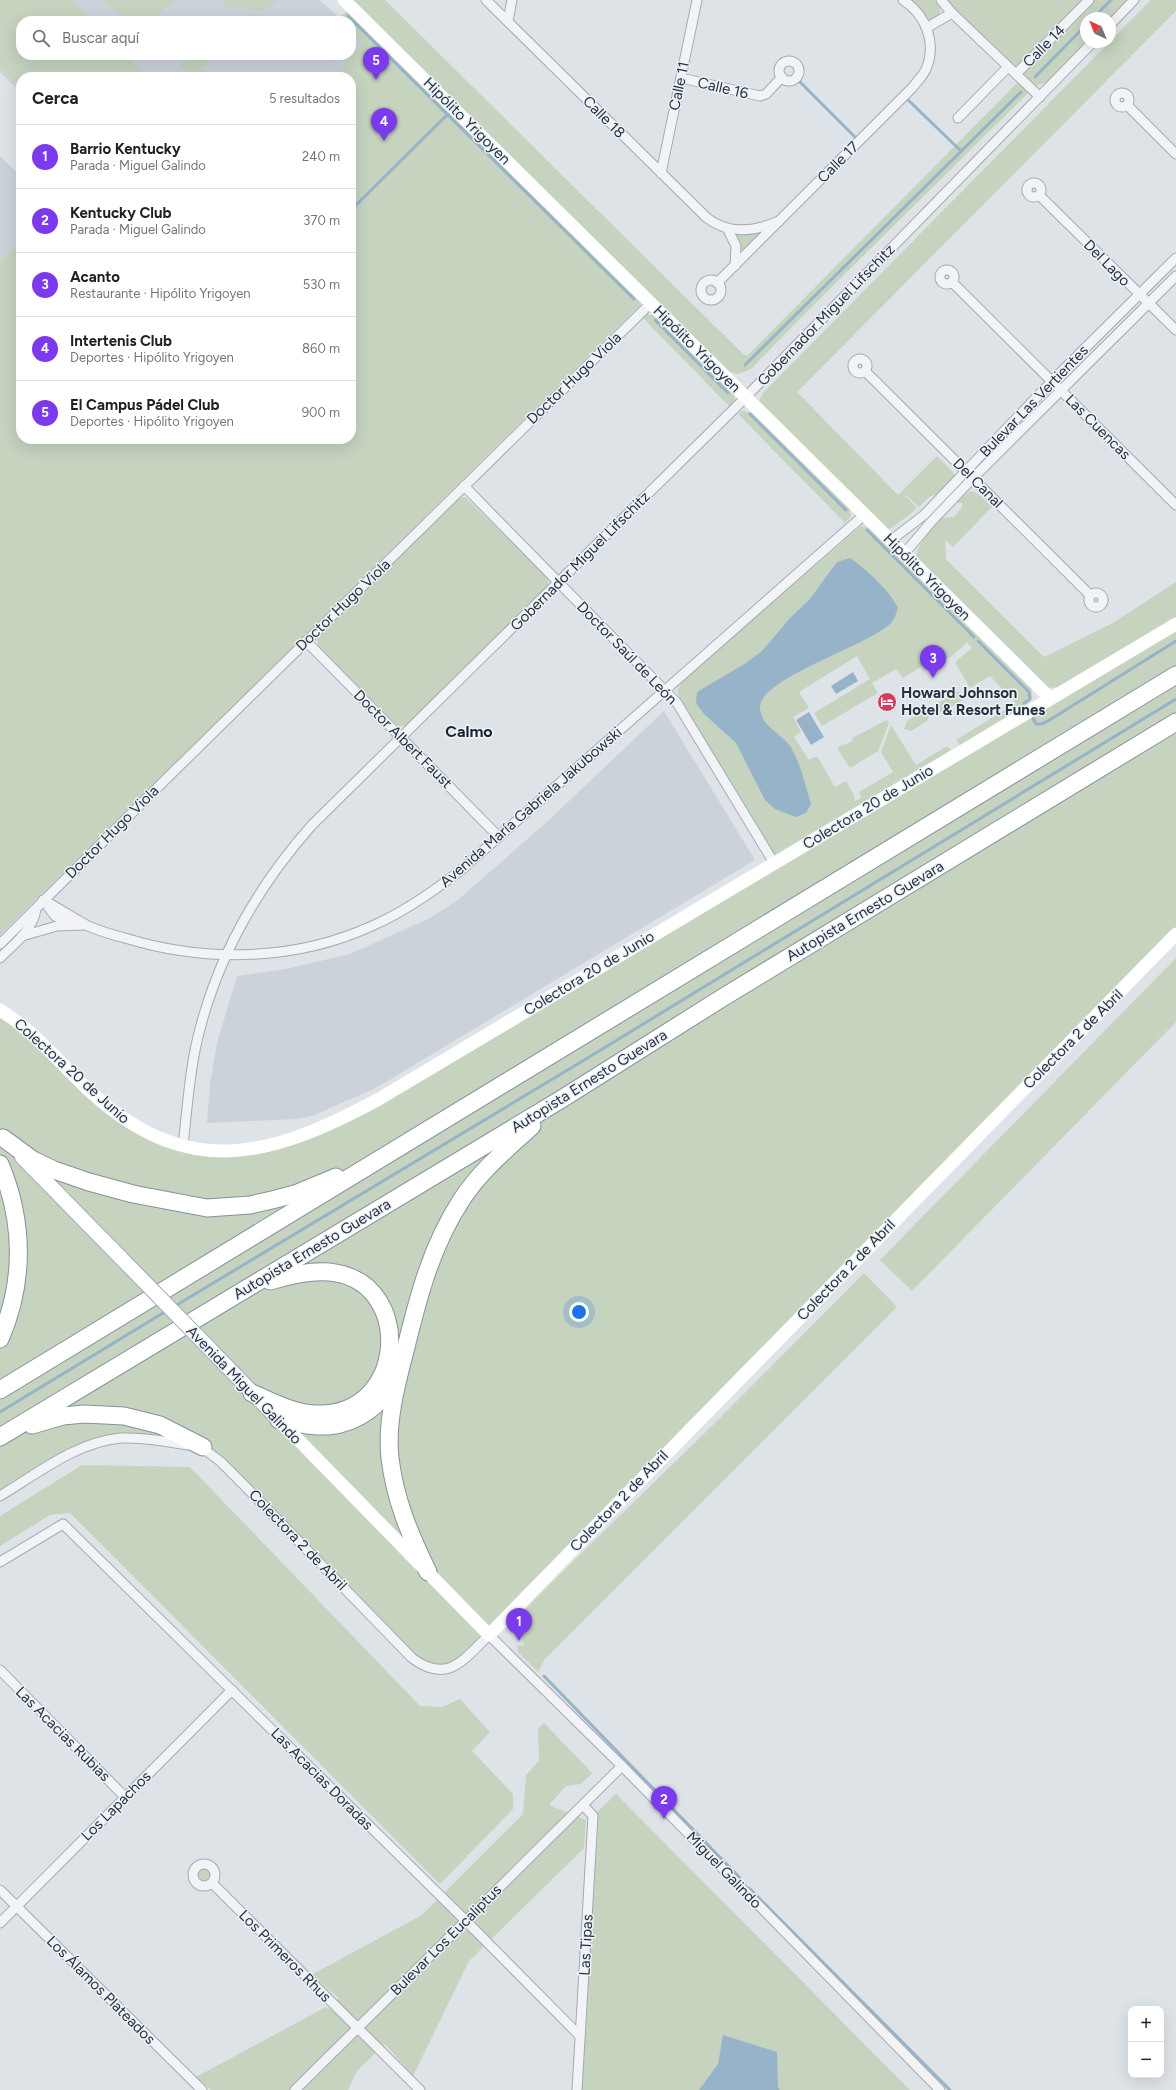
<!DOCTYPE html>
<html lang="es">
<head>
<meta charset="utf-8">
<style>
	:root { --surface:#fff; --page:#f2f2f2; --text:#202124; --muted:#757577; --line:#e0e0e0; --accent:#7c3aed }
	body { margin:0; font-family:Figtree,sans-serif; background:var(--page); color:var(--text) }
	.controls { position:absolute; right:12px; bottom:12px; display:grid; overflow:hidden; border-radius:8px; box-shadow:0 4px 16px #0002 }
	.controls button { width:36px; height:36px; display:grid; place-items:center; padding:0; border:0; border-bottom:1px solid var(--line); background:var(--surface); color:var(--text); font:20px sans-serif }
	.compass { position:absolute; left:1080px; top:12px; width:36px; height:36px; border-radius:50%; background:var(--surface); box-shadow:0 4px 16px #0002; rotate:317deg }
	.you { position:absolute; left:579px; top:1312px; width:14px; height:14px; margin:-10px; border:3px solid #fff; border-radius:50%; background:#1a73e8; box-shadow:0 0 0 6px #1a73e833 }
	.badge { display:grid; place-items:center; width:26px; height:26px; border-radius:50%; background:var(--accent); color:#fff; font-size:13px; font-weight:700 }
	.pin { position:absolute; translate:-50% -33px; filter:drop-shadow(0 1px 2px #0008) }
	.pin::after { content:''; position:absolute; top:21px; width:14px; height:12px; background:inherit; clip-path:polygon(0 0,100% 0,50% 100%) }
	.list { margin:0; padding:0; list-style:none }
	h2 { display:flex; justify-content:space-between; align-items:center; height:52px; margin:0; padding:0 16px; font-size:17px }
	h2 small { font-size:13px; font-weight:400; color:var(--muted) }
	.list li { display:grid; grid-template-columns:26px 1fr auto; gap:12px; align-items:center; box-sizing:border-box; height:64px; padding:0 16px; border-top:1px solid var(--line) }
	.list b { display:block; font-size:15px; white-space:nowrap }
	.list p { margin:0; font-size:13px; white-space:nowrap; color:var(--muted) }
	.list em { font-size:13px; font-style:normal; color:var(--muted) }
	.icon { flex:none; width:22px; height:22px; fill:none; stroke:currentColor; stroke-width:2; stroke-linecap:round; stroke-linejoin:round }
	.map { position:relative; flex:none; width:1176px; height:2090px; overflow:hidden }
	.search { position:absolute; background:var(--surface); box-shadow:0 4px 16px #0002; left:16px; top:16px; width:340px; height:44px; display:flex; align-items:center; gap:10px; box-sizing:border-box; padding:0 14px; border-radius:16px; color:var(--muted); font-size:15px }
	.panel { position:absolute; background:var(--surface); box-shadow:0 4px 16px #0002; left:16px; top:72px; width:340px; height:372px; border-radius:16px }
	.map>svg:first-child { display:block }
</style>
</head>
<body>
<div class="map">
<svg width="1176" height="2090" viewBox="0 0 1176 2090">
	<rect width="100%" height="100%" fill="#dee3e8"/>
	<!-- built -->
	<g fill="#ccd2da">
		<polygon points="0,0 320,0 342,21 21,21 21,55 351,55 351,30 440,117 351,77 21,77 21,93 0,72"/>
		<polygon points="0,156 21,177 21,239 0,261"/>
		<polygon points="664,711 755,860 376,1088 312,1116 297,1119 207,1123 210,1084 217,1043 237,976 286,969 350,954 430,918 458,900 551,818"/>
	</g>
	<!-- green -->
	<g fill="#c5d3bf">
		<polygon points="0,0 71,0 92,21 21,21 21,55 126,55 148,77 21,77 21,88 0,67"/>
		<polygon points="103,0 175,0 149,21 117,12"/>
		<polygon points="223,0 278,0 264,11 226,7"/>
		<path d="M 350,0 L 385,0 L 744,355 L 748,355 L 1018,82 L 1028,93 C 936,185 842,275 751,369 L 738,374 L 730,372 Z"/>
		<polygon points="908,0 937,0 941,6 939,16 930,20 926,19"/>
		<polygon points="941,0 1128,0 1110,18 1086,18 1086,42 1047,82 1036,86 1025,75 1021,79"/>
		<path d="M 1151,0 L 1176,0 L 1176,11 L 797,392 L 898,495 L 937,456 L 952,471 L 956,478 L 939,493 L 929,497 L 919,507 L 906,495 L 902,500 L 906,496 L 917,508 C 913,512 890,530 887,530 L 760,405 L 759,401 L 763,393 Z"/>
		<polygon points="348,11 641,302 641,304 0,935 0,261 21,239 21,439 351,439 351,77 332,77 364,43 351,30 351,21 342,21 338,18"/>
		<path d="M 195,56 L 205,56 L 208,61 L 207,66 L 201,68 L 202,73 C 194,76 185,72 180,66 L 181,62 Z"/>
		<polygon points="759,233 760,234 742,250 737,237 738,234"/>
		<polygon points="646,314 656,316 734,392 735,401 730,407 642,317"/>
		<polygon points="742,411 752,413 849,508 851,516 845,523 738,414"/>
		<polygon points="970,491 977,493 992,507 953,547 945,540 946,559 1044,657 1113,623 1176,582 1176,617 1060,687 1049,688 916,561 917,551 930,526 932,528 939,518 954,517 962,507 962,503 956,503"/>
		<polygon points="465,497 544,574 548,578 548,587 406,726 398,726 319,647 317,639 318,635 457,498"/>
		<polygon points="861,526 870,528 1031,687 1032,698 1027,704 960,745 956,740 1016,703 990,676 970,688 955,662 972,648 967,642 952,656 928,669 924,665 903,678 896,669 872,683 878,693 822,726 814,713 870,679 857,656 799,692 809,708 793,717 801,732 794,737 809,760 817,756 835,787 846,781 854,795 855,801 861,798 859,792 893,772 881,752 891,725 916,765 947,746 951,750 775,855 679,697 677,690 682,682"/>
		<polygon points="1176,624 1176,934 452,1668 421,1665 203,1447 146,1439 99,1442 0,1496 0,1010 132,1125 221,1151 309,1133"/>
		<polygon points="958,691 962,695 963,700 942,712 938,711 935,706 936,704"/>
		<polygon points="923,711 929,716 927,721 911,731 904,729 907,721"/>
		<polygon points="887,720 889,723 878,751 850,768 837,748 844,744 845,745 853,740 852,738"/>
		<polygon points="1176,958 1176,1022 912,1291 880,1260"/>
		<polygon points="864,1273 897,1307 545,1659 538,1672 518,1652 517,1646 524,1645 522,1635 515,1636 512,1623 558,1576 715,1423"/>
		<polygon points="82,1465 190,1467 420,1706 442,1707 460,1699 490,1732 472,1751 513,1794 513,1809 440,1884 70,1513 50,1515 0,1546 0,1516"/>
		<polygon points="544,1723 592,1773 581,1784 566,1786 549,1805 586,1820 584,1848 469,1961 413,2076 385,2044 357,2071 348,2090 211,2090 196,2077 326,2007 329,2009 339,1998 311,1975 422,1915 523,1814 526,1775 539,1761 538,1729"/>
		<polygon points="616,1794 910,2090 577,2090 593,1816"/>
		<circle cx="204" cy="1875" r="9"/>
	</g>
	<!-- water -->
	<g fill="#97b3ca">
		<path d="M 850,558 C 865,568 891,592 898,608 C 896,612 895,619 892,622 C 872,645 757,678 760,709 C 762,727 781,733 790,746 C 801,763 805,785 811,804 L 806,813 L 796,817 L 775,809 L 765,800 L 736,743 L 704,714 L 696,703 L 697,692 L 746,663 L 762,651 L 791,617 L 810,599 L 837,562 Z"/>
		<polygon points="853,672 858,681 836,694 831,686"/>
		<polygon points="809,712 824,737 811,745 796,720"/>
		<polygon points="723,2035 777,2052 778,2087 780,2090 699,2090 718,2064"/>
	</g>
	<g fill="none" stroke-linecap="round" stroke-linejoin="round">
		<!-- stream -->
		<g stroke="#97b3ca" stroke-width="3">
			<polyline points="348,16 634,299"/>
			<polyline points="1093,18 1111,0"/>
			<polyline points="1035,77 1086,25"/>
			<polyline points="797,79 858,140"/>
			<polyline points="905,97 961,151"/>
			<polyline points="352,209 448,114"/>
			<polyline points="655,320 728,393"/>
			<polyline points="745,365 1021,92"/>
			<polyline points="750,414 846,510"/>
			<polyline points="867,530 974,637"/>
			<polyline points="978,641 1029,692 1030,699 1024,703"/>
			<polyline points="1032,716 1036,724 1041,724 1048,721 1176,641"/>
			<polyline points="175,1306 581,1062 1176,699"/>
			<polyline points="0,1412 168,1310"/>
			<polyline points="544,1676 740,1878"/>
			<polyline points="749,1888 950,2090"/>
		</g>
		<defs>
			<g id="street">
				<path d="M 486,0 L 707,218 C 729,235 756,231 779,221"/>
				<polyline points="941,0 952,13 1040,97"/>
				<polyline points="508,21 512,0"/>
				<polyline points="1110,25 1134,0"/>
				<polyline points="928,27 952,13"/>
				<circle cx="789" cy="71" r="10"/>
				<polyline points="1016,74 1089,0"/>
				<polyline points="681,78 760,96 766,94 782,77"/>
				<circle cx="1122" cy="100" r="7"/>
				<polyline points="1127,105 1176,154"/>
				<polyline points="958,118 1008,67"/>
				<polyline points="661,173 697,0"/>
				<circle cx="1034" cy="190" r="7"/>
				<polyline points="1039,195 1176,330"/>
				<polyline points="727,228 736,246 735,266"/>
				<circle cx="947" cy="277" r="7"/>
				<circle cx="711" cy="290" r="10"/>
				<polyline points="952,282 1176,505"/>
				<path d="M 717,283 L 913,87 C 917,81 923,76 926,69 C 937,43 926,15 903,0"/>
				<circle cx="860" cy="366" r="7"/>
				<polyline points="865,371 1090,595"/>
				<polyline points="464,486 677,703 774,863"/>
				<polyline points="890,541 924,515 1052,381 1176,258"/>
				<polyline points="904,554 931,522 973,478 1176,276"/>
				<circle cx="1096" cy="600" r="7"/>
				<polyline points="306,641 499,837"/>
				<path d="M 43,900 C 59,908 73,918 88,926 C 100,931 113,935 125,938 C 206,963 297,961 374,925 C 406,911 434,891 461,870 L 864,515"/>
				<polyline points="44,901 55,916 70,924"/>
				<polyline points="22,936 57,926 86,925"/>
				<polyline points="0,944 158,787 651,303"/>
				<path d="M 0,958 C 14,944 33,930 36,909"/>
				<path d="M 183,1146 C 187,1111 189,1075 197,1041 C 216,959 257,887 312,825 L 734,409 L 1093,42"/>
				<path d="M 200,1446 L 221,1462 L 240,1481 L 412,1658 C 448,1685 464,1659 489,1635 L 622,1766 L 940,2090"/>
				<path d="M 0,1496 C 37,1474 76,1442 121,1438 C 143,1437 166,1441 188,1445"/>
				<polyline points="0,1562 63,1524 466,1921 580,2036"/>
				<polyline points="0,1670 125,1797"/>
				<circle cx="204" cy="1875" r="11"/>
				<polyline points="212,1883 420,2090"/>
				<polyline points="0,1890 202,2090"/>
				<polyline points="0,1923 232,1690"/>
				<polyline points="295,2090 622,1766"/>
				<polyline points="577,2090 593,1816 583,1805"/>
			</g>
			<g id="primary">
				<polyline points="22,1157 121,1258"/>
				<polyline points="214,1353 279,1420"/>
			</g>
			<g id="highway">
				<polyline points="3,1138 33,1160 54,1170 89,1182 133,1194 207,1208 250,1205 272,1200 295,1194 336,1177"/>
				<path d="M 0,1164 C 24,1221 25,1282 0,1339"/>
				<polyline points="0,1390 1176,675"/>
				<path d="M 252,1393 C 273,1402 294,1414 318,1414 C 405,1416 415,1287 336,1273 C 315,1269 290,1275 270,1281"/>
				<path d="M 279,1420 C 295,1423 312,1427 328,1426 C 358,1423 382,1405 395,1378"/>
				<polyline points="32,1425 63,1416 84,1414 124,1416 160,1425 203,1447"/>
				<polyline points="0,1437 560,1100 722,998 1176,722"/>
				<path d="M 428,1572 C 410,1535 395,1500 390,1458 C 386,1424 396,1385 405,1351 C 418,1298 431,1246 462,1199 C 481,1170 507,1149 532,1126"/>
			</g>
		</defs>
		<!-- street casing -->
		<use href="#street" stroke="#a3aab2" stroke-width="11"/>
		<!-- primary casing -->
		<use href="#primary" stroke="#9da8b5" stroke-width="16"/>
		<!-- highway casing -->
		<use href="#highway" stroke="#8591a0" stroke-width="19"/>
		<!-- street -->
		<use href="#street" stroke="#f1f3f6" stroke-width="9"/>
		<!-- secondary -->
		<g stroke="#fff" stroke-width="13">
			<polyline points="344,0 1050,698"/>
			<path d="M 0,1010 C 36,1032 63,1067 94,1095 C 192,1182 275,1155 379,1099 L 1176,624"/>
			<polyline points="279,1420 489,1635 1176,934"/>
		</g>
		<!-- primary -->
		<use href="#primary" stroke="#fff" stroke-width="14"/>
		<!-- highway -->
		<use href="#highway" stroke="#fff" stroke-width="17"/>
		<defs>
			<polyline id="primary-bridge" points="121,1258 214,1353"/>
		</defs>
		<!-- primary-bridge casing -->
		<use href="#primary-bridge" stroke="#9da8b5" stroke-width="16" stroke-linecap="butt"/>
		<!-- primary-bridge -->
		<use href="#primary-bridge" stroke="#fff" stroke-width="14"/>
	</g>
	<!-- icons -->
	<defs>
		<symbol id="hotel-disc" viewBox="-11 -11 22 22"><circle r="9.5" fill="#d43c5d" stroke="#edf2f6"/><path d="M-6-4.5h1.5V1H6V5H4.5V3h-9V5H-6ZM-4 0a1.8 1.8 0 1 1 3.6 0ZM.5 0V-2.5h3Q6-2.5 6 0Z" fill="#fff"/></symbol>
	</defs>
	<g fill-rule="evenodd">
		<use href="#hotel-disc" x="876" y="691" width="22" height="22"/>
	</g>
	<g text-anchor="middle" stroke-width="3" stroke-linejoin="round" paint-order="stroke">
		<!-- street labels -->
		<g font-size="15" fill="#263140" stroke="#edf2f6">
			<text transform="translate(1044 46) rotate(-45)" y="5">Calle 14</text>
			<text transform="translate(679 86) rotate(-78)" y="5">Calle 11</text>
			<text transform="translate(723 88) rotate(13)" y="5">Calle 16</text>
			<text transform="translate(604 117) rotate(45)" y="5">Calle 18</text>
			<text transform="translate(467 121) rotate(45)" y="5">Hipólito Yrigoyen</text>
			<text transform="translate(838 162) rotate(-45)" y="5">Calle 17</text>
			<text transform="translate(1107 263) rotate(45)" y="5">Del Lago</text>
			<text transform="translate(826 315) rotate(-46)" y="5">Gobernador Miguel Lifschitz</text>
			<text transform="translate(697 349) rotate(45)" y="5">Hipólito Yrigoyen</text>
			<text transform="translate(574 378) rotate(-44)" y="5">Doctor Hugo Viola</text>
			<text transform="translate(1034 401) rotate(-46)" y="5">Bulevar Las Vertientes</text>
			<text transform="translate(1098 427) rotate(45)" y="5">Las Cuencas</text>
			<text transform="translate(978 483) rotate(45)" y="5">Del Canal</text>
			<text transform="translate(580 561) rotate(-45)" y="5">Gobernador Miguel Lifschitz</text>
			<text transform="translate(927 577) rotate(45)" y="5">Hipólito Yrigoyen</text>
			<text transform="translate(343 605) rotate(-44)" y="5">Doctor Hugo Viola</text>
			<text transform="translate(627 653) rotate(46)" y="5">Doctor Saúl de León</text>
			<text transform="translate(403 739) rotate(45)" y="5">Doctor Albert Faust</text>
			<text transform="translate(531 807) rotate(-41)" y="5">Avenida María Gabriela Jakubowski</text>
			<text transform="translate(868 807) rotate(-31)" y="5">Colectora 20 de Junio</text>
			<text transform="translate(112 832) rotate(-45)" y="5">Doctor Hugo Viola</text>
			<text transform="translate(865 911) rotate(-31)" y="5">Autopista Ernesto Guevara</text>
			<text transform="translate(589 973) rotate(-31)" y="5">Colectora 20 de Junio</text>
			<text transform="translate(1073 1039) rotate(-45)" y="5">Colectora 2 de Abril</text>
			<text transform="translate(72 1071) rotate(42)" y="5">Colectora 20 de Junio</text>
			<text transform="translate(589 1081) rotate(-32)" y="5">Autopista Ernesto Guevara</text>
			<text transform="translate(312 1249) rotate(-31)" y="5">Autopista Ernesto Guevara</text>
			<text transform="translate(846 1270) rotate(-46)" y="5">Colectora 2 de Abril</text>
			<text transform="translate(244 1385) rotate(46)" y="5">Avenida Miguel Galindo</text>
			<text transform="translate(619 1501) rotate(-46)" y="5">Colectora 2 de Abril</text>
			<text transform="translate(298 1540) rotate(46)" y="5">Colectora 2 de Abril</text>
			<text transform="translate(63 1734) rotate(45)" y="5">Las Acacias Rubias</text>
			<text transform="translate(322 1779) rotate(45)" y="5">Las Acacias Doradas</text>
			<text transform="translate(116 1806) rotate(-45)" y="5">Los Lapachos</text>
			<text transform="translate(724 1870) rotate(46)" y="5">Miguel Galindo</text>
			<text transform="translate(446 1940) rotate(-45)" y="5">Bulevar Los Eucaliptus</text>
			<text transform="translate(586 1945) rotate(-87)" y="5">Las Tipas</text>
			<text transform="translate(285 1956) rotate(45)" y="5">Los Primeros Rhus</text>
			<text transform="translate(101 1990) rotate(45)" y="5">Los Álamos Plateados</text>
		</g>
		<!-- poi labels -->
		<g font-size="15" font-weight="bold" fill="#263140" stroke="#edf2f6" text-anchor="start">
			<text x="901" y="698">Howard Johnson<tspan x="901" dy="17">Hotel &amp; Resort Funes</tspan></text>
		</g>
		<!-- neighbourhood labels -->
		<g font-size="16" font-weight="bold" fill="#192231" stroke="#edf2f6">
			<text x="469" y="737">Calmo</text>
		</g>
	</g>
</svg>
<div class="controls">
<button>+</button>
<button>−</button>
</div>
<svg class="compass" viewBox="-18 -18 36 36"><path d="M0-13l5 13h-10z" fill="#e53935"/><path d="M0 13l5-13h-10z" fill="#757577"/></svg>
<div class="you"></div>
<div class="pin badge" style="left:519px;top:1641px">1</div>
<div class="pin badge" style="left:664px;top:1819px">2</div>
<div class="pin badge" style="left:933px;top:678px">3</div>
<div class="pin badge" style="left:384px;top:141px">4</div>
<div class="pin badge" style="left:376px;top:80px">5</div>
<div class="search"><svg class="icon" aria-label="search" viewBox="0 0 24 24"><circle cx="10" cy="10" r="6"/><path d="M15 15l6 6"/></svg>Buscar aquí</div>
<section class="panel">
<h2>Cerca<small>5 resultados</small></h2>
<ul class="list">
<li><span class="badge">1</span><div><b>Barrio Kentucky</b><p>Parada · Miguel Galindo</p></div><em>240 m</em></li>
<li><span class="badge">2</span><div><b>Kentucky Club</b><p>Parada · Miguel Galindo</p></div><em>370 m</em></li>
<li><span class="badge">3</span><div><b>Acanto</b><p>Restaurante · Hipólito Yrigoyen</p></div><em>530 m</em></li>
<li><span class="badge">4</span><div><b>Intertenis Club</b><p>Deportes · Hipólito Yrigoyen</p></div><em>860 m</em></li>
<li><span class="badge">5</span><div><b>El Campus Pádel Club</b><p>Deportes · Hipólito Yrigoyen</p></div><em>900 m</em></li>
</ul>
</section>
</div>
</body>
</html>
